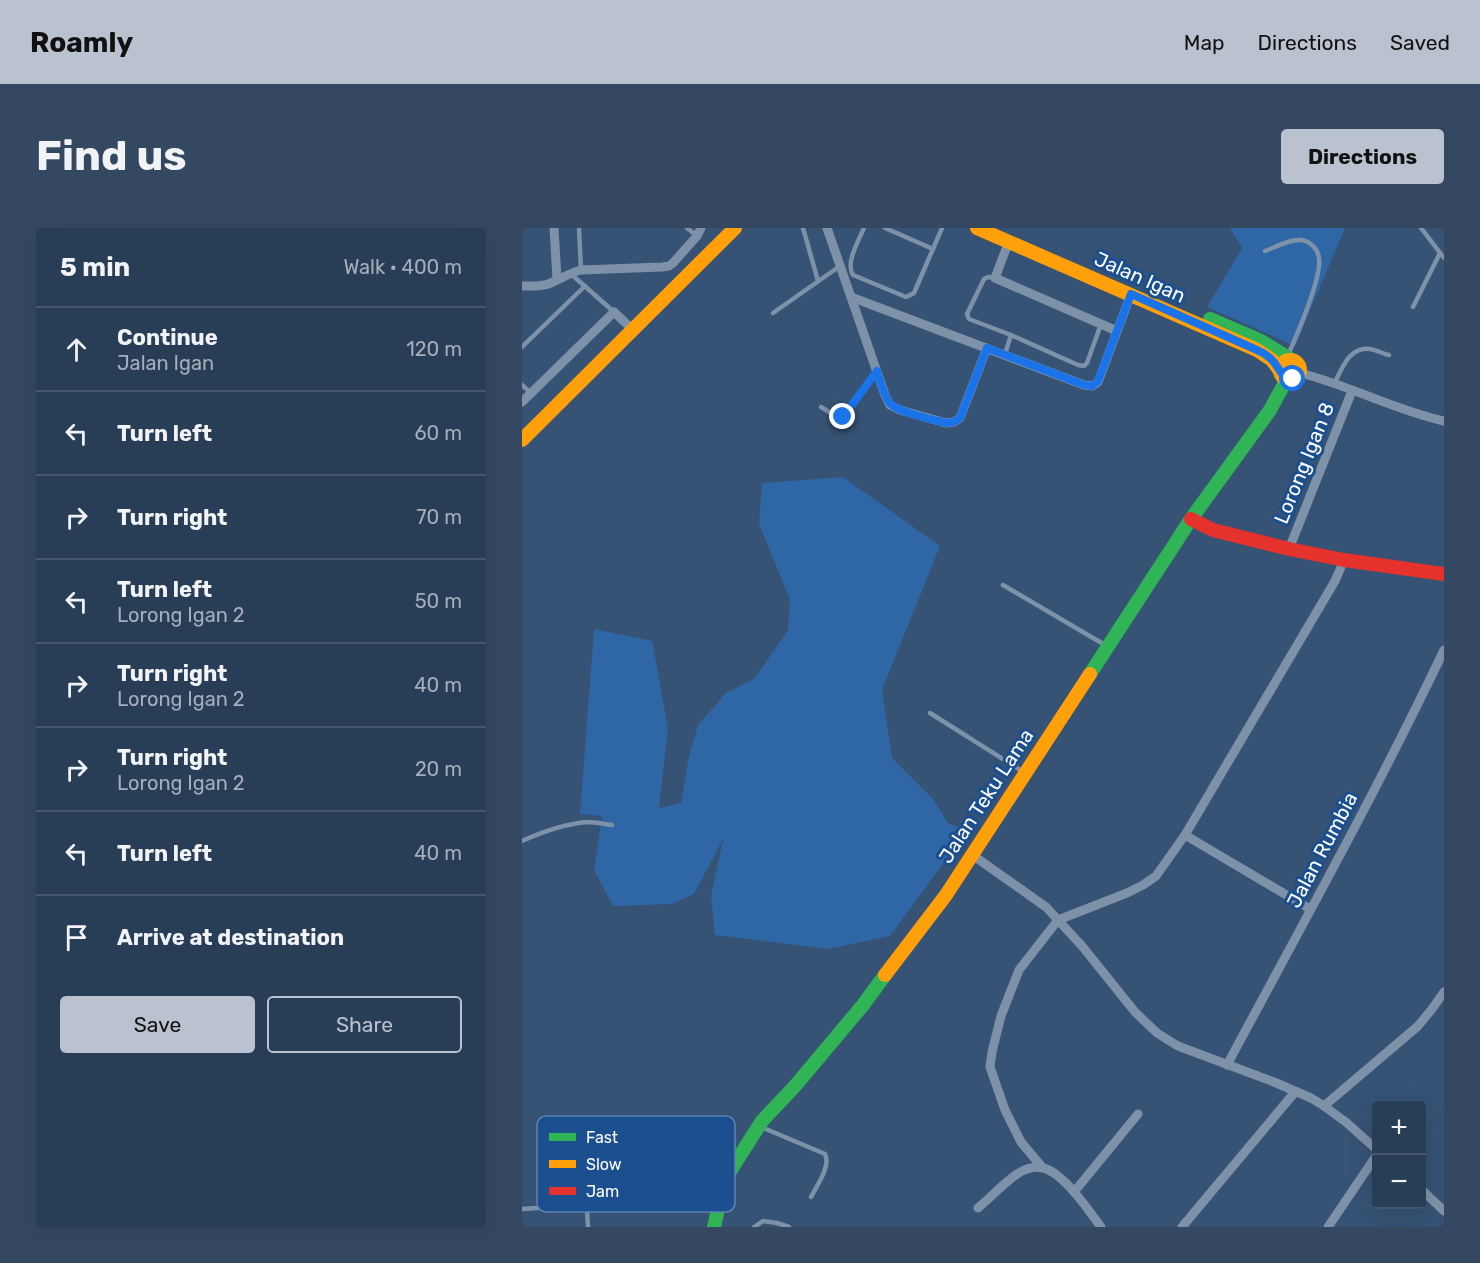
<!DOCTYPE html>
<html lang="en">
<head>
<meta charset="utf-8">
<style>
	:root { --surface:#283e57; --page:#344961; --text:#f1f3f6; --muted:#a5aeba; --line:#44576d; --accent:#b9c2ce }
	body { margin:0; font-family:Rubik,sans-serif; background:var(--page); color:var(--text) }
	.controls { position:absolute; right:18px; bottom:18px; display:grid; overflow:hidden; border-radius:6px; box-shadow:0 6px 24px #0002 }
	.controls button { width:54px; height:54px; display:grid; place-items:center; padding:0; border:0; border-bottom:2px solid var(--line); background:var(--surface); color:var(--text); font:30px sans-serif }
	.stop { position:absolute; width:18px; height:18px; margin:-14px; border:4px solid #1a73e8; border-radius:50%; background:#fff }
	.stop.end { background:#1a73e8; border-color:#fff; box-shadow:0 2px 6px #0008 }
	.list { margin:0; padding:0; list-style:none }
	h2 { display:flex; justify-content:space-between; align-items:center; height:78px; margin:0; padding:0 24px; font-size:26px }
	h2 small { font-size:20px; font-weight:400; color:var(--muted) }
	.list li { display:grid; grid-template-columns:39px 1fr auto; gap:18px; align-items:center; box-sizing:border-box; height:84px; padding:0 24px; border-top:2px solid var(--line) }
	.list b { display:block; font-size:22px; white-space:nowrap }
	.list p { margin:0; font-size:20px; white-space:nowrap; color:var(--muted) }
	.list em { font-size:20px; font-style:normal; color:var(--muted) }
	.actions { display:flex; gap:12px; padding:18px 24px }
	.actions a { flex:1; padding:14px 0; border:2px solid var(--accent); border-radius:6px; text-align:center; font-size:21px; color:var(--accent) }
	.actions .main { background:var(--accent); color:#111 }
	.icon { flex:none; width:33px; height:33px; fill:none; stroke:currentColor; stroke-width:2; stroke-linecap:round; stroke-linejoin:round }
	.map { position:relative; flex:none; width:922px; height:999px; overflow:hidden; border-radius:6px }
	header { display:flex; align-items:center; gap:36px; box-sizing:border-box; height:84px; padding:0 30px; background:var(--accent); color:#111 }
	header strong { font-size:28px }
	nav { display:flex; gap:33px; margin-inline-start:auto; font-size:21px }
	.intro { display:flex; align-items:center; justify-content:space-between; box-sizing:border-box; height:144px; padding:0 36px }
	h1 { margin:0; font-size:42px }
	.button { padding:15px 27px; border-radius:6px; background:var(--accent); color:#111; font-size:21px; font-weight:700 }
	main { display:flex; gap:36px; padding:0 36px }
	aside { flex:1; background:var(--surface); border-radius:6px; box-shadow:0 6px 24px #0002 }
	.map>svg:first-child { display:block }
</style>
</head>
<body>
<header>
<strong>Roamly</strong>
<nav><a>Map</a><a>Directions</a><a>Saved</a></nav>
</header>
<div class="intro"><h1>Find us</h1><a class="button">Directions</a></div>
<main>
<aside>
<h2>5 min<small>Walk · 400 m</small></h2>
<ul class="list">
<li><svg class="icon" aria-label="ahead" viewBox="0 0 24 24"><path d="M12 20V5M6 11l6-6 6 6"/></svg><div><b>Continue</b><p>Jalan Igan</p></div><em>120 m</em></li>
<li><svg class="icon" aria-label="left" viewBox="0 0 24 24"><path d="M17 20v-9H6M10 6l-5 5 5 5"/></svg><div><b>Turn left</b></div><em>60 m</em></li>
<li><svg class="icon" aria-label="right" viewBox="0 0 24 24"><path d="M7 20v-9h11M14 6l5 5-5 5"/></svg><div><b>Turn right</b></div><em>70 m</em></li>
<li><svg class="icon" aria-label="left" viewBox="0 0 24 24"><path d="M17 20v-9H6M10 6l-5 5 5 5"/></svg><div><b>Turn left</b><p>Lorong Igan 2</p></div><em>50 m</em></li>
<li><svg class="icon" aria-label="right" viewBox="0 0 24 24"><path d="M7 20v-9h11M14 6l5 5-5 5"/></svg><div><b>Turn right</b><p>Lorong Igan 2</p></div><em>40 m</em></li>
<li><svg class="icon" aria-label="right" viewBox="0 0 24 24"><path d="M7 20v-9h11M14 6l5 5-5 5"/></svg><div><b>Turn right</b><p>Lorong Igan 2</p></div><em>20 m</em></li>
<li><svg class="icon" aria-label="left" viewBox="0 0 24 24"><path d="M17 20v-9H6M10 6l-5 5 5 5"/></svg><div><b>Turn left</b></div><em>40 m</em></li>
<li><svg class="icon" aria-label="arrive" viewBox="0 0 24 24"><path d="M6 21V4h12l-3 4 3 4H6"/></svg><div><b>Arrive at destination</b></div></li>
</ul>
<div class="actions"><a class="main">Save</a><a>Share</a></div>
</aside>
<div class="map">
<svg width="922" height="999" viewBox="0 0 922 999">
	<rect width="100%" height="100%" fill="#365274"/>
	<!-- green -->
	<g fill="#2f66a5">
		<polygon points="708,0 823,0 773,118 685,79 720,20"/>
		<polygon points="321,249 418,318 360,462 370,530 412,572 426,595 440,601 431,622 368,708 306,721 193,707 189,668 201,611 172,666 150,676 91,678 72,642 80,588 58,586 72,401 130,413 146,500 137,580 159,575 167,528 176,497 204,465 232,451 266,402 268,372 237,296 240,255"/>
	</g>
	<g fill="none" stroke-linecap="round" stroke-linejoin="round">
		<!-- lane -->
		<g stroke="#7d92a8" stroke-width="4.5">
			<polyline points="57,0 59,42"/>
			<polyline points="165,0 175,8"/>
			<polyline points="281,0 296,53"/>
			<path d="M 342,0 C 337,12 323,35 331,47 L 384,69 L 392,65 L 420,0"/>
			<polyline points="363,0 411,21"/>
			<polyline points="899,0 922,30"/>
			<path d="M 743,23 C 754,19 767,11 779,12 C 788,13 796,21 797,30 C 800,49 775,107 766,127"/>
			<polyline points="49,46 92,84"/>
			<polyline points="473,50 466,49 462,51 445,86 447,91 489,107 556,137 562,138 565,135 579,96"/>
			<polyline points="891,79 918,25"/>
			<polyline points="251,85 318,38"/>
			<polyline points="0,119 63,58"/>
			<polyline points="483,126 489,107"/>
			<path d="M 812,156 C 820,141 827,118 848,121 C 855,122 861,126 867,127"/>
			<polyline points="0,157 9,165"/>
			<polyline points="299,179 315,189 321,189 355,143"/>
			<polyline points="481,357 583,417"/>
			<polyline points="408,485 503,545"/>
			<path d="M 0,613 C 20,604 43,596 65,594 C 73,594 82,596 90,597"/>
			<path d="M 239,899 L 303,926 C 309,939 295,957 289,969"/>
			<polyline points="0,981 61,977 65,982 66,999"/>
			<polyline points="232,999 241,993 255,995 267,999"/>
		</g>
		<!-- street -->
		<g stroke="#7d92a8" stroke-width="9">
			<polyline points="32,0 35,51"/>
			<polyline points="305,0 363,167 368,177 378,182 424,195 432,194 438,190 465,120"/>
			<polyline points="487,13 473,50 595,103"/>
			<path d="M 0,58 C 8,58 18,59 26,56 C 37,52 47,45 59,42 L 140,39 L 147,38 L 151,35 L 175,8 L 179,0"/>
			<polyline points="329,69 562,157 570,158 576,154 609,66"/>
			<path d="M 778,145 C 827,157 872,182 922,193"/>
			<polyline points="0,174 92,84 111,102"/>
			<polyline points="767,321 830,163"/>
			<polyline points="663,607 788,681"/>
			<polyline points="449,626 524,679 536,692 605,665 621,657 634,648 663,607 813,353 822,332"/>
			<path d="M 705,837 C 779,699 855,563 922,422"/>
			<polyline points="802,878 896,798 910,781 922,764"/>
			<polyline points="520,939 499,914 483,882 468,839 470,824 479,788 497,742 536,692 560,718 613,784 635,805 656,818 752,854 789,870 802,878 825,895 854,921"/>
			<polyline points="900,962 922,983"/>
			<polyline points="552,964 616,886"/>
			<path d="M 456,980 C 469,969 481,956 495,946 C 503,941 512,938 521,940 C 541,944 567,983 579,999"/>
			<polyline points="660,999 773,864"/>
			<polyline points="806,999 854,928"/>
		</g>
		<!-- fast -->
		<g stroke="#30b455" stroke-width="14">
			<polyline points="688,91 739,113 771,133"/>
			<polyline points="568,446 669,291 748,182 765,151"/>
			<polyline points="192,999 203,951 240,893 273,858 341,777 363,747"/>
		</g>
		<!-- slow -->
		<g stroke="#ff9f0a" stroke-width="14">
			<polyline points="455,0 735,122 750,132 759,144"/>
			<circle cx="768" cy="142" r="10"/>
			<polyline points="0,212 213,0"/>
			<polyline points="363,747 424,667 568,446"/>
		</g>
		<!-- jam -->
		<polyline stroke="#e5322d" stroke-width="14" points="669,291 691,302 767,321 822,332 922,346"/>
	</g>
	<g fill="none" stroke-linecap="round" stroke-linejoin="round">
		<!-- route -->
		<path stroke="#1a73e8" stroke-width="8" d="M 321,189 L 355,143 C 358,153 361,165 367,174 C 374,185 411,191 424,195 L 432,194 L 438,190 L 465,120 L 562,157 L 570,158 L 576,153 L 609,66 L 735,122 C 740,124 745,127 749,131 C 757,138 759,151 771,151"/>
	</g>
	<g text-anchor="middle" stroke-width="6" stroke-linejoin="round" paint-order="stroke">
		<!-- street labels -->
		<g font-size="20" fill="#fff" stroke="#1b4f8f">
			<text transform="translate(618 49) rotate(24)" y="7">Jalan Igan</text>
			<text transform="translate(782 235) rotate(-68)" y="7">Lorong Igan 8</text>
			<text transform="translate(464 568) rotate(-57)" y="7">Jalan Teku Lama</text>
			<text transform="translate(800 622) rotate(-62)" y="7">Jalan Rumbia</text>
		</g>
	</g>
	<!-- legend -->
	<rect x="15" y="888" width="198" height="96" rx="9" fill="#1b4f8f" stroke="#5f84b1" stroke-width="1.5"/>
	<rect x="27" y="905" width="27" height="8" fill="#30b455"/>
	<rect x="27" y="932" width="27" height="8" fill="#ff9f0a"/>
	<rect x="27" y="959" width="27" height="8" fill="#e5322d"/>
	<g font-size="16" fill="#fff">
		<text x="64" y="915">Fast</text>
		<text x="64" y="942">Slow</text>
		<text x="64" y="969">Jam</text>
	</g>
</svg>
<div class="controls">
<button>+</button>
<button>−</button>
</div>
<div class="stop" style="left:771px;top:151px"></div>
<div class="stop end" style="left:321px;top:189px"></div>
</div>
</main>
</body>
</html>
